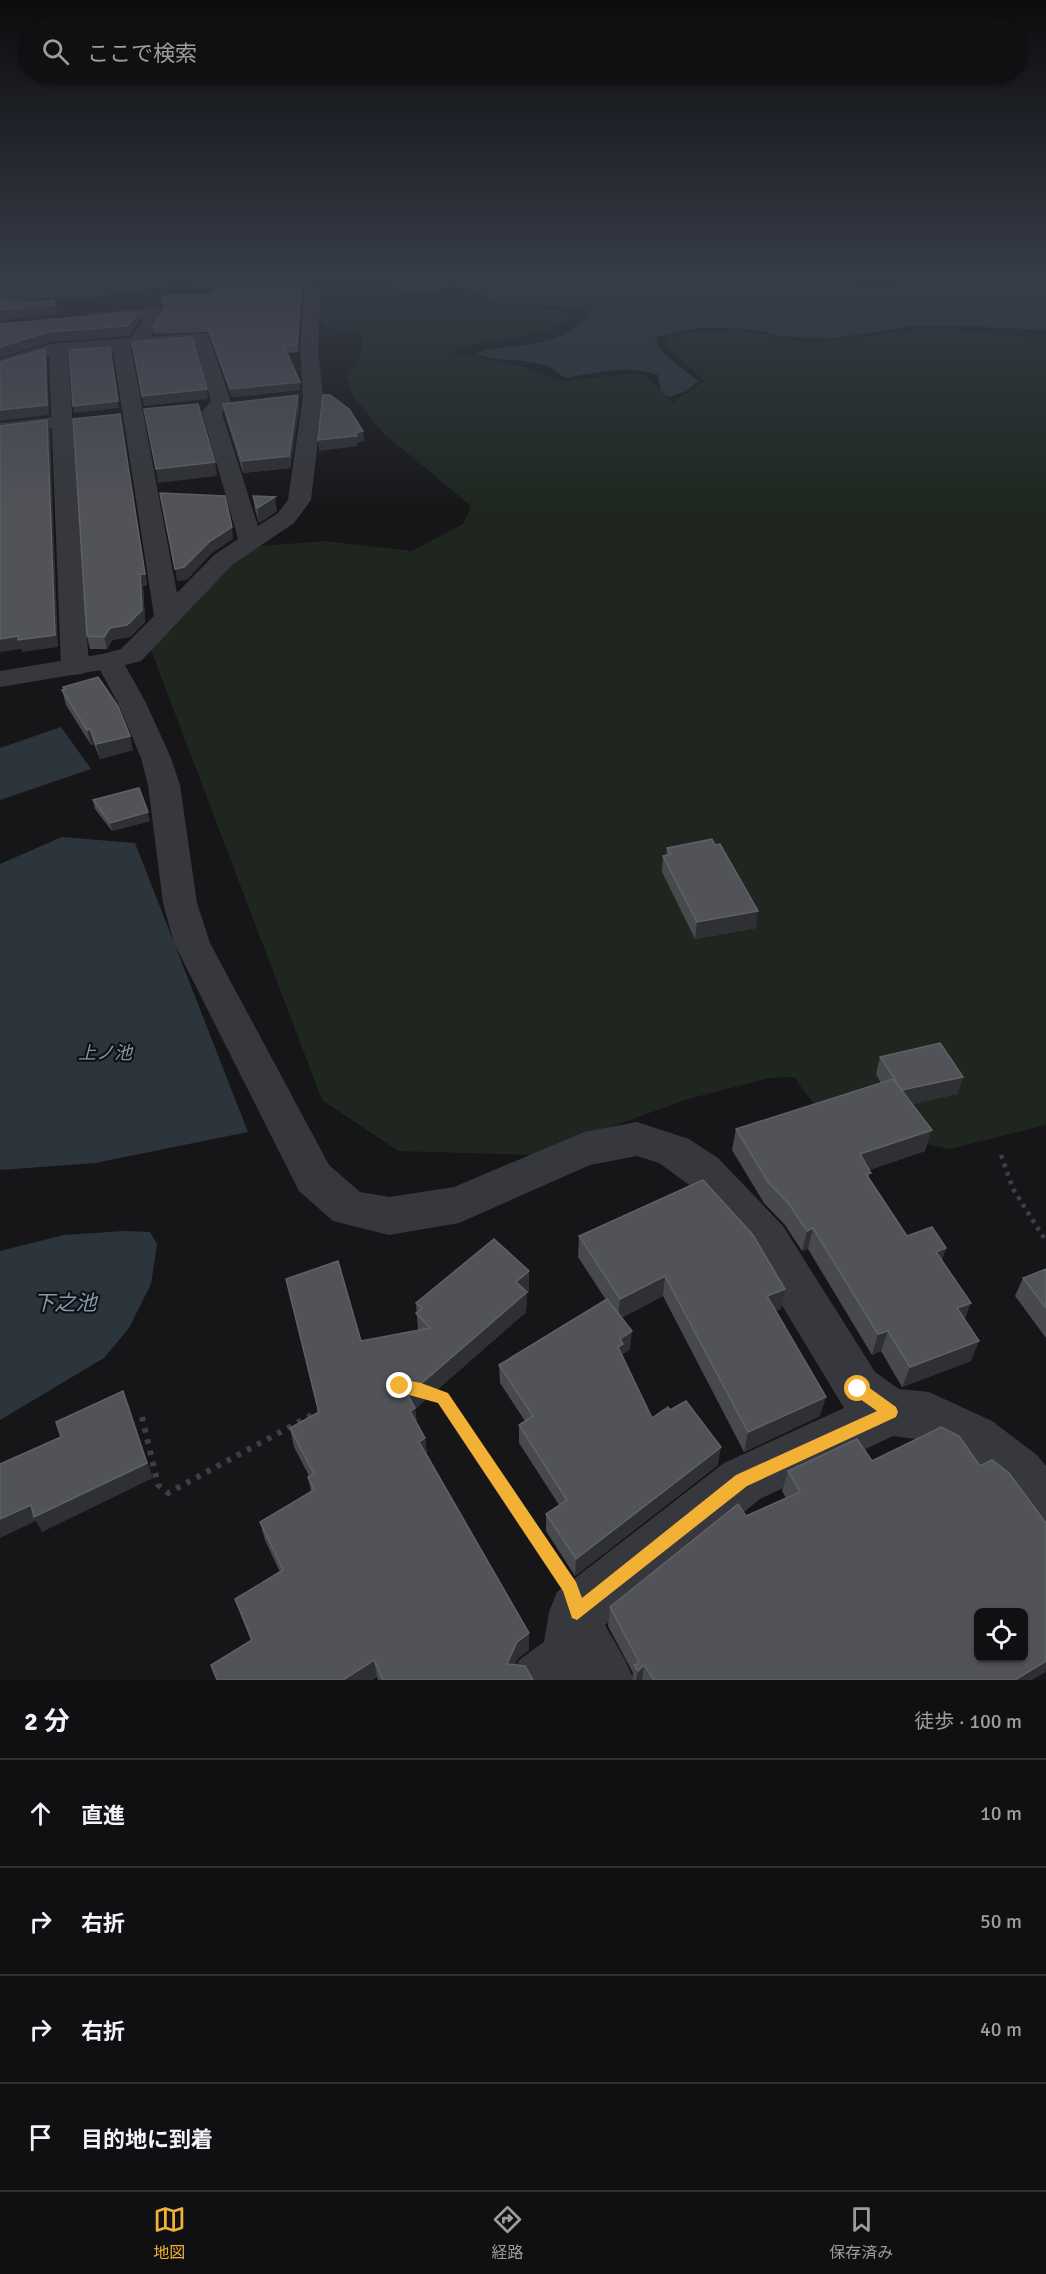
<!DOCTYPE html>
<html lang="ja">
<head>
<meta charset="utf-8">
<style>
	:root { --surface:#101012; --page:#19191b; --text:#f1f3f6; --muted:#9c9d9f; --line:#303032; --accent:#f2b134 }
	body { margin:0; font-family:Signika,"Noto Sans JP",sans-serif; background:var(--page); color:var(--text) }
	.controls { position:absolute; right:18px; bottom:18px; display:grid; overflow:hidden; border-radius:9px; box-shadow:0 2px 4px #0004 }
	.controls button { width:54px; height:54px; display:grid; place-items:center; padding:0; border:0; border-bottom:2px solid var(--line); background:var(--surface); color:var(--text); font:30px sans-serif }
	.stop { position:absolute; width:18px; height:18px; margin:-14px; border:4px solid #f2b134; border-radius:50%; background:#fff }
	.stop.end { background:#f2b134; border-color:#fff; box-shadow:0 2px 6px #0008 }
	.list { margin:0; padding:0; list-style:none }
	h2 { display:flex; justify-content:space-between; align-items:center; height:78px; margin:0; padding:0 24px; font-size:26px }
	h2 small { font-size:20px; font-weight:400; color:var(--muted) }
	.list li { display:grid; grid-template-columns:39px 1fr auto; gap:18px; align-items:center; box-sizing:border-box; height:108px; padding:0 24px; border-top:2px solid var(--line) }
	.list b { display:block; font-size:22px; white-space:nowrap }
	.list em { font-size:20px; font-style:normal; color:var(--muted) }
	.icon { flex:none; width:33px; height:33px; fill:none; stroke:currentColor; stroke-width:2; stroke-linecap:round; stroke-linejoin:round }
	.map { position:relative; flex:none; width:1046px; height:1680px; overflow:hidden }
	.search { position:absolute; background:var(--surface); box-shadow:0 2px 4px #0004; left:18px; right:18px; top:18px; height:66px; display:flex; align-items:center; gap:15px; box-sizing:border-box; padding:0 21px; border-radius:33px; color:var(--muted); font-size:22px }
	.sheet { height:510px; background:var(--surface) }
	nav { display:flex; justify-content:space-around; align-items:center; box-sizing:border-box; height:84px; border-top:2px solid var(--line); background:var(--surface); font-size:16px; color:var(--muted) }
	nav a { display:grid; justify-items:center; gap:3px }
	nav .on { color:var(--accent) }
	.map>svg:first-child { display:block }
</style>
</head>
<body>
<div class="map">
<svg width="1046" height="1680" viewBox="0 0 1046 1680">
	<rect width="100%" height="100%" fill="#161618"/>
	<!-- green -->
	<path fill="#1e261f" d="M 362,280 L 384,291 L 400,295 L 456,296 L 494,308 L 561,310 L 573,316 C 548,339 485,338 451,352 L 522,366 L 562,381 L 639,373 L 653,382 L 672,403 L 705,381 L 673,353 L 666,339 L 696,331 L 740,330 L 810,343 L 931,328 L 1046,338 L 1046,1125 L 949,1149 L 827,1123 L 794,1077 L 770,1078 L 688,1099 L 533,1155 L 398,1151 L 322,1100 L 149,645 L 247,547 L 325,541 L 412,551 L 463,524 L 471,506 L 383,433 L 353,396 L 346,374 C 358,361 364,352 362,334 L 327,327 L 317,314 L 318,290 L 341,283 Z"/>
	<!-- water -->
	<g fill="#2c353c">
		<polygon points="0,277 171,277 172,285 79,299 0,298"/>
		<path d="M 373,277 L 662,277 L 677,279 L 791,277 L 876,288 L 956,277 L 1046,277 L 1046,330 L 959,326 L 914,326 L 829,339 L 777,336 L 763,331 L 733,328 L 698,328 L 655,337 L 662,352 L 698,381 L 687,391 L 669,397 L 661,392 L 658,375 C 627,364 596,373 565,378 L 549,366 L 526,361 L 495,359 L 476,354 C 489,347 504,348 518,346 C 548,343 582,334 593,304 L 574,306 L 499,304 L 479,293 L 453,284 L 435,291 L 401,292 L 397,284 Z"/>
		<polygon points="61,727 91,769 0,800 0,748"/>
		<polygon points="62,837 135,843 248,1132 95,1163 0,1170 0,864"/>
		<polygon points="124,1231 150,1232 157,1244 151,1284 129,1328 104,1358 0,1420 0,1251 64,1235"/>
	</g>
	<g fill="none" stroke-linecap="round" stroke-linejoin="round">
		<!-- path-far1 -->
		<polyline stroke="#3d3f44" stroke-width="4.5" stroke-dasharray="4 5" stroke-linecap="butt" points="1001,1155 1013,1189 1046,1241"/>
		<!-- path -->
		<g stroke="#3d3f44" stroke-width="6" stroke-dasharray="4.5 7" stroke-linecap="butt">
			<polyline points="429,1393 443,1398 559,1571"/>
			<polyline points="142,1417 158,1485 168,1493 321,1410"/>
		</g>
		<!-- minor -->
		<path fill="#37383d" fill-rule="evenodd" d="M 200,280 L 294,282 L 314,285 L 321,293 L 318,348 L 323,397 L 311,500 L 294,523 L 232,565 L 141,661 L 125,665 L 146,703 L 171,758 L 180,785 L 197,903 L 210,943 L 329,1165 L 360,1192 L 389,1197 L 454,1187 L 584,1132 L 637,1122 L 689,1139 L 718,1158 L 783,1226 L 875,1372 L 899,1389 L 929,1392 L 992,1421 L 1037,1455 L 1046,1466 L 1046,1536 L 1027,1529 L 1001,1491 L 956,1457 L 924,1440 L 893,1436 L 760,1499 L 605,1625 L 625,1660 L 634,1680 L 510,1680 L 519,1660 L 544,1642 L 549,1612 L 557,1592 L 724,1463 L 844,1408 L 751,1254 L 688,1184 L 659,1163 L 637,1156 L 590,1165 L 459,1223 L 389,1235 L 333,1221 L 299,1191 L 174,943 L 163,903 L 148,785 L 141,758 L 118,703 L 95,661 L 99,655 L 121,649 L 154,616 L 113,351 L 68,354 L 89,667 L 85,673 L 75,675 L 65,673 L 61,667 L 49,356 L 0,371 L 0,359 L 50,344 L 131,338 L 144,319 L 94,323 L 88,322 L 85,318 L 88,314 L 94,313 L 157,307 L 163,308 L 166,312 L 150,337 L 202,333 L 208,334 L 231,402 L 222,413 L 258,526 L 278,513 L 288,500 L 303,397 L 300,348 L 304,294 L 294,292 L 194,289 L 192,285 L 194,281 ZM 195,344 L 211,401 L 202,412 L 238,539 L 214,555 L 177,593 L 131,349 Z"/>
		<!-- tertiary -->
		<g fill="#37383d" fill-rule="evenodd">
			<polygon points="62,416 69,418 72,422 69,426 0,435 0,423"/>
			<polygon points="109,653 119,655 123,661 119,667 0,687 0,671"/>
		</g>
	</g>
	<!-- wall -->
	<g fill="#47494d">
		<polygon points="302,296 298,352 287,353 300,390 232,397 208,332 154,334 153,327 165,309 162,306 161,299"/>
		<polygon points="298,395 299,407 290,468 243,473 225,415 223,404"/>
		<polygon points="120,414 147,585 143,586 145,622 130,637 112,640 107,649 90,649 87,636"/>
		<polygon points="253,496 277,511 259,523 255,510"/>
		<polygon points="63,687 133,750 100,759 94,744 91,745 66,705 62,690 64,690"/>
		<polygon points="93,800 150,821 112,831 95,809"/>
		<polygon points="667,848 756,928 695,939 662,872 663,856 666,855"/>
		<polygon points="880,1057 963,1077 957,1094 912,1104 925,1151 869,1170 869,1178 907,1236 946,1248 942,1260 965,1319 971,1361 902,1387 881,1351 872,1355 808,1249 802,1251 785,1225 764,1203 732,1150 736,1129 881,1083 876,1074"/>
		<polygon points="579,1236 781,1309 775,1311 820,1416 744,1452 663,1296 621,1318 630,1349 622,1355 622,1357 652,1418 718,1465 575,1576 546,1531 546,1514 559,1505 519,1443 519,1425 525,1421 500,1383 499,1365 606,1300 578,1257"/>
		<polygon points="1046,1269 1046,1338 1015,1296 1023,1278"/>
		<polygon points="286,1279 361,1341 418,1330 416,1303 529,1291 527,1293 526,1312 415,1409 417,1424 425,1438 427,1454 529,1633 529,1650 517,1659 515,1665 533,1680 378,1680 377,1677 372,1680 217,1680 251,1641 235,1599 280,1572 265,1540 260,1522 311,1492 308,1477 309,1476 294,1447 290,1428 318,1412"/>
		<polygon points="872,1461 1032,1680 632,1680 633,1673 608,1626 610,1607 746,1516 786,1498 782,1491 788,1471"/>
	</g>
	<!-- shaded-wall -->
	<g fill="#2f3033">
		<polygon points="301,289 302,296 298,352 297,345"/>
		<polygon points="26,300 28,307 54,301 55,305 56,304 58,314 0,320 0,310"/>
		<polygon points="138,312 139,322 130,336 50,342 0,358 0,347 48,332"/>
		<polygon points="45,349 47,359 49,415 0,421 0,410"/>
		<polygon points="111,353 119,408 74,413 73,406"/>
		<polygon points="300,382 300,390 232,397 230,389"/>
		<polygon points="207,389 208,399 144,406 142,396"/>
		<polygon points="298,395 299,407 290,468 243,473 242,461"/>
		<polygon points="120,414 147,585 143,586 145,622 130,637 112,640 107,649 104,637 110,628"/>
		<polygon points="47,420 50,431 58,647 22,652 21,649 0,652 0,639"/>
		<polygon points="363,431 364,441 357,443 358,446 319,451 318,440"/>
		<polygon points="215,462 217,476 158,483 156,469"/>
		<polygon points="275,497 277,511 259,523 257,508"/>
		<polygon points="232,527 233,539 212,553 187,580 177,581 175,569 210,541"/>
		<polygon points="90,729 94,744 91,745 87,730"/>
		<polygon points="130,736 133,750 100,759 96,744"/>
		<polygon points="148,812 150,821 112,831 110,823"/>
		<polygon points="758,911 756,928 695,939 697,922"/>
		<polygon points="963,1077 957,1094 896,1108 901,1090"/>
		<polygon points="932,1130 925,1151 854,1175 860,1154"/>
		<polygon points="813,1228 808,1249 802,1251 807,1231"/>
		<polygon points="946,1248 939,1269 936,1252"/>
		<polygon points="529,1271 529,1291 527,1293 526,1312 415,1409 417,1427 412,1430 408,1395 516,1282"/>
		<polygon points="665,1276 663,1296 618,1320 620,1299"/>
		<polygon points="785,1289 781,1309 762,1317 767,1296"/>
		<polygon points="971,1303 963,1324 957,1308"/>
		<polygon points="632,1331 630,1349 622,1355 622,1362 618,1347 620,1339"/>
		<polygon points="888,1331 881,1351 872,1355 878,1334"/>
		<polygon points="979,1341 971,1361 902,1387 910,1367"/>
		<polygon points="123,1391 153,1478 42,1532 36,1521 0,1538 0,1519"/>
		<polygon points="826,1397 820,1416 744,1452 748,1432"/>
		<polygon points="425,1438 427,1457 419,1442"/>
		<polygon points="721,1447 718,1465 575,1576 576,1559"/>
		<polygon points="529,1633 529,1650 517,1659 508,1680 507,1664 517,1642"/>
		<polygon points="374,1660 377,1677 372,1680 343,1680"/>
		<polygon points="1046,1661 1046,1672 1032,1680 1015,1680"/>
		<polygon points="644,1665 642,1680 636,1680 638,1671"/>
	</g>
	<!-- building -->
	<g fill="#525359" stroke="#5f6168" stroke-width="1.5" fill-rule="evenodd">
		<polygon points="219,285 301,289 297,345 284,346 300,382 230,389 207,325 153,327 167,306 161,299 164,295 210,295"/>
		<polygon points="0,299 26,300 26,302 54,301 54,305 0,310"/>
		<polygon points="138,312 128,326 48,332 0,347 0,324"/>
		<polygon points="192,337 207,389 142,396 132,342"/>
		<polygon points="110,347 118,401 73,406 69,350"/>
		<polygon points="45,349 47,405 0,410 0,362"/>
		<polygon points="298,395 289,456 242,461 223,404"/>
		<polygon points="323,395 330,395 349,409 363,431 355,433 357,436 318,440"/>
		<polygon points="198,404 215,462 156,469 144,409"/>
		<polygon points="120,414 145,574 140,574 142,610 127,625 110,628 104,637 87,636 73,419"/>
		<polygon points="47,420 55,635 18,640 18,636 0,639 0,426"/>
		<polygon points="160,493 225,496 232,527 210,541 184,567 175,569"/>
		<polygon points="253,496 275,497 257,508"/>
		<polygon points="98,677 118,706 130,736 96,744 90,729 87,730 62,690 65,689 63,687"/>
		<polygon points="139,788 148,812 110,823 93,800"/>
		<polygon points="712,839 715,845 720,844 758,911 697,922 663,856 671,854 667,848"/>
		<polygon points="940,1043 963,1077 902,1090 880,1057"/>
		<polygon points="893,1079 932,1130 860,1154 871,1173 866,1174 907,1236 932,1227 946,1248 936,1252 971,1303 957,1308 979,1341 910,1367 888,1331 878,1334 813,1228 807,1231 789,1204 768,1182 736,1129"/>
		<polygon points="703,1180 753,1235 785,1289 767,1296 826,1397 748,1432 665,1276 620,1299 579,1236"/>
		<polygon points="494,1239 529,1271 516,1282 527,1292 408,1395 415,1408 410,1411 425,1438 419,1442 529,1633 517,1642 507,1664 525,1666 533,1680 383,1680 374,1660 343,1680 217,1680 211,1665 252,1640 235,1599 283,1570 260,1522 314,1490 308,1477 314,1474 290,1428 319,1412 286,1279 338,1261 361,1341 430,1328 416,1313 422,1308 416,1303"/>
		<polygon points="1046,1269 1046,1308 1023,1278"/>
		<polygon points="607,1299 632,1331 620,1339 623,1344 618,1347 652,1418 668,1407 670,1410 686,1401 721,1447 576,1559 546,1514 567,1500 519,1425 533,1416 499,1365"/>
		<polygon points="123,1391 147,1463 34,1517 31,1505 0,1519 0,1464 61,1437 56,1422"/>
		<path d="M 941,1427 L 959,1436 L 980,1466 L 992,1460 L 1009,1473 L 1046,1523 L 1046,1661 L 1015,1680 L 654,1680 L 644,1665 L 638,1671 L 634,1665 L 638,1664 L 639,1662 L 610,1607 L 738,1504 L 746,1516 L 800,1492 L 788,1471 L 857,1439 L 872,1461 ZM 978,1612 L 1023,1612 L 1023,1658 L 978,1658 Z"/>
	</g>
	<!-- sky -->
	<linearGradient id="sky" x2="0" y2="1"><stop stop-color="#0c0c0d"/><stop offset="0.54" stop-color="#363c48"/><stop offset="1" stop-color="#363c48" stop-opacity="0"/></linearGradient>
	<rect width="1046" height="512" fill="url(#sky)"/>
	<!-- route -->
	<polygon fill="#f2b134" points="400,1379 421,1383 448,1393 576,1582 582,1598 736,1475 877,1411 853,1394 851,1389 853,1384 858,1382 864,1384 896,1407 898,1412 896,1417 747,1486 577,1620 572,1618 563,1591 438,1403 395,1391 393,1386 395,1381"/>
	<g text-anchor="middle" stroke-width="4.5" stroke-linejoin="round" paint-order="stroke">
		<!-- water labels -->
		<g font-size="18" font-style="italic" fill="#7f9bb3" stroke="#111113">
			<text x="105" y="1059">上ノ池</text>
		</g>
		<!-- near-water labels -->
		<g font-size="21" font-style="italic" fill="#7f9bb3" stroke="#111113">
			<text x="65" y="1310">下之池</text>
		</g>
	</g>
</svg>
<div class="controls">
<button><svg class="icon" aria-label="locate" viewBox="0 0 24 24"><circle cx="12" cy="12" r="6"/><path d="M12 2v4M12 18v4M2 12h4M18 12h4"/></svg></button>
</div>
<div class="stop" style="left:858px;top:1389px"></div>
<div class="stop end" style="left:400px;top:1386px"></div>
<div class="search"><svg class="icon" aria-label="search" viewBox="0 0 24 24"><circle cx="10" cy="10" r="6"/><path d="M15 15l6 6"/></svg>ここで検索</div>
</div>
<section class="sheet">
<h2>2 分<small>徒歩 · 100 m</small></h2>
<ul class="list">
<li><svg class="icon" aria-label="ahead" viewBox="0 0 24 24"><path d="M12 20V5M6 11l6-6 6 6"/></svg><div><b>直進</b></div><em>10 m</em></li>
<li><svg class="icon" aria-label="right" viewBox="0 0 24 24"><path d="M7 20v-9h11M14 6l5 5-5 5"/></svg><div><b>右折</b></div><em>50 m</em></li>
<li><svg class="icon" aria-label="right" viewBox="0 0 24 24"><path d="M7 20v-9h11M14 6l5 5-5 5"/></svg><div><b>右折</b></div><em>40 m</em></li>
<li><svg class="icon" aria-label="arrive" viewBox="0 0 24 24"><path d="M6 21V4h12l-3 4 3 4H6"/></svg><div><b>目的地に到着</b></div></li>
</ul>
</section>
<nav>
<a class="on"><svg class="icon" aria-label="map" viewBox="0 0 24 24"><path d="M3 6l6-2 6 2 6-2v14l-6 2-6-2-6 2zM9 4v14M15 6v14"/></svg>地図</a>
<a><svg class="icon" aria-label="directions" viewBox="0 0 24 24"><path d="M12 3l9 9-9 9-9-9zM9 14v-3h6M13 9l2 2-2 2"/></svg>経路</a>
<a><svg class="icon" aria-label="saved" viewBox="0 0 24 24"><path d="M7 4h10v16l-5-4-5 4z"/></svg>保存済み</a>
</nav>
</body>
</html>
